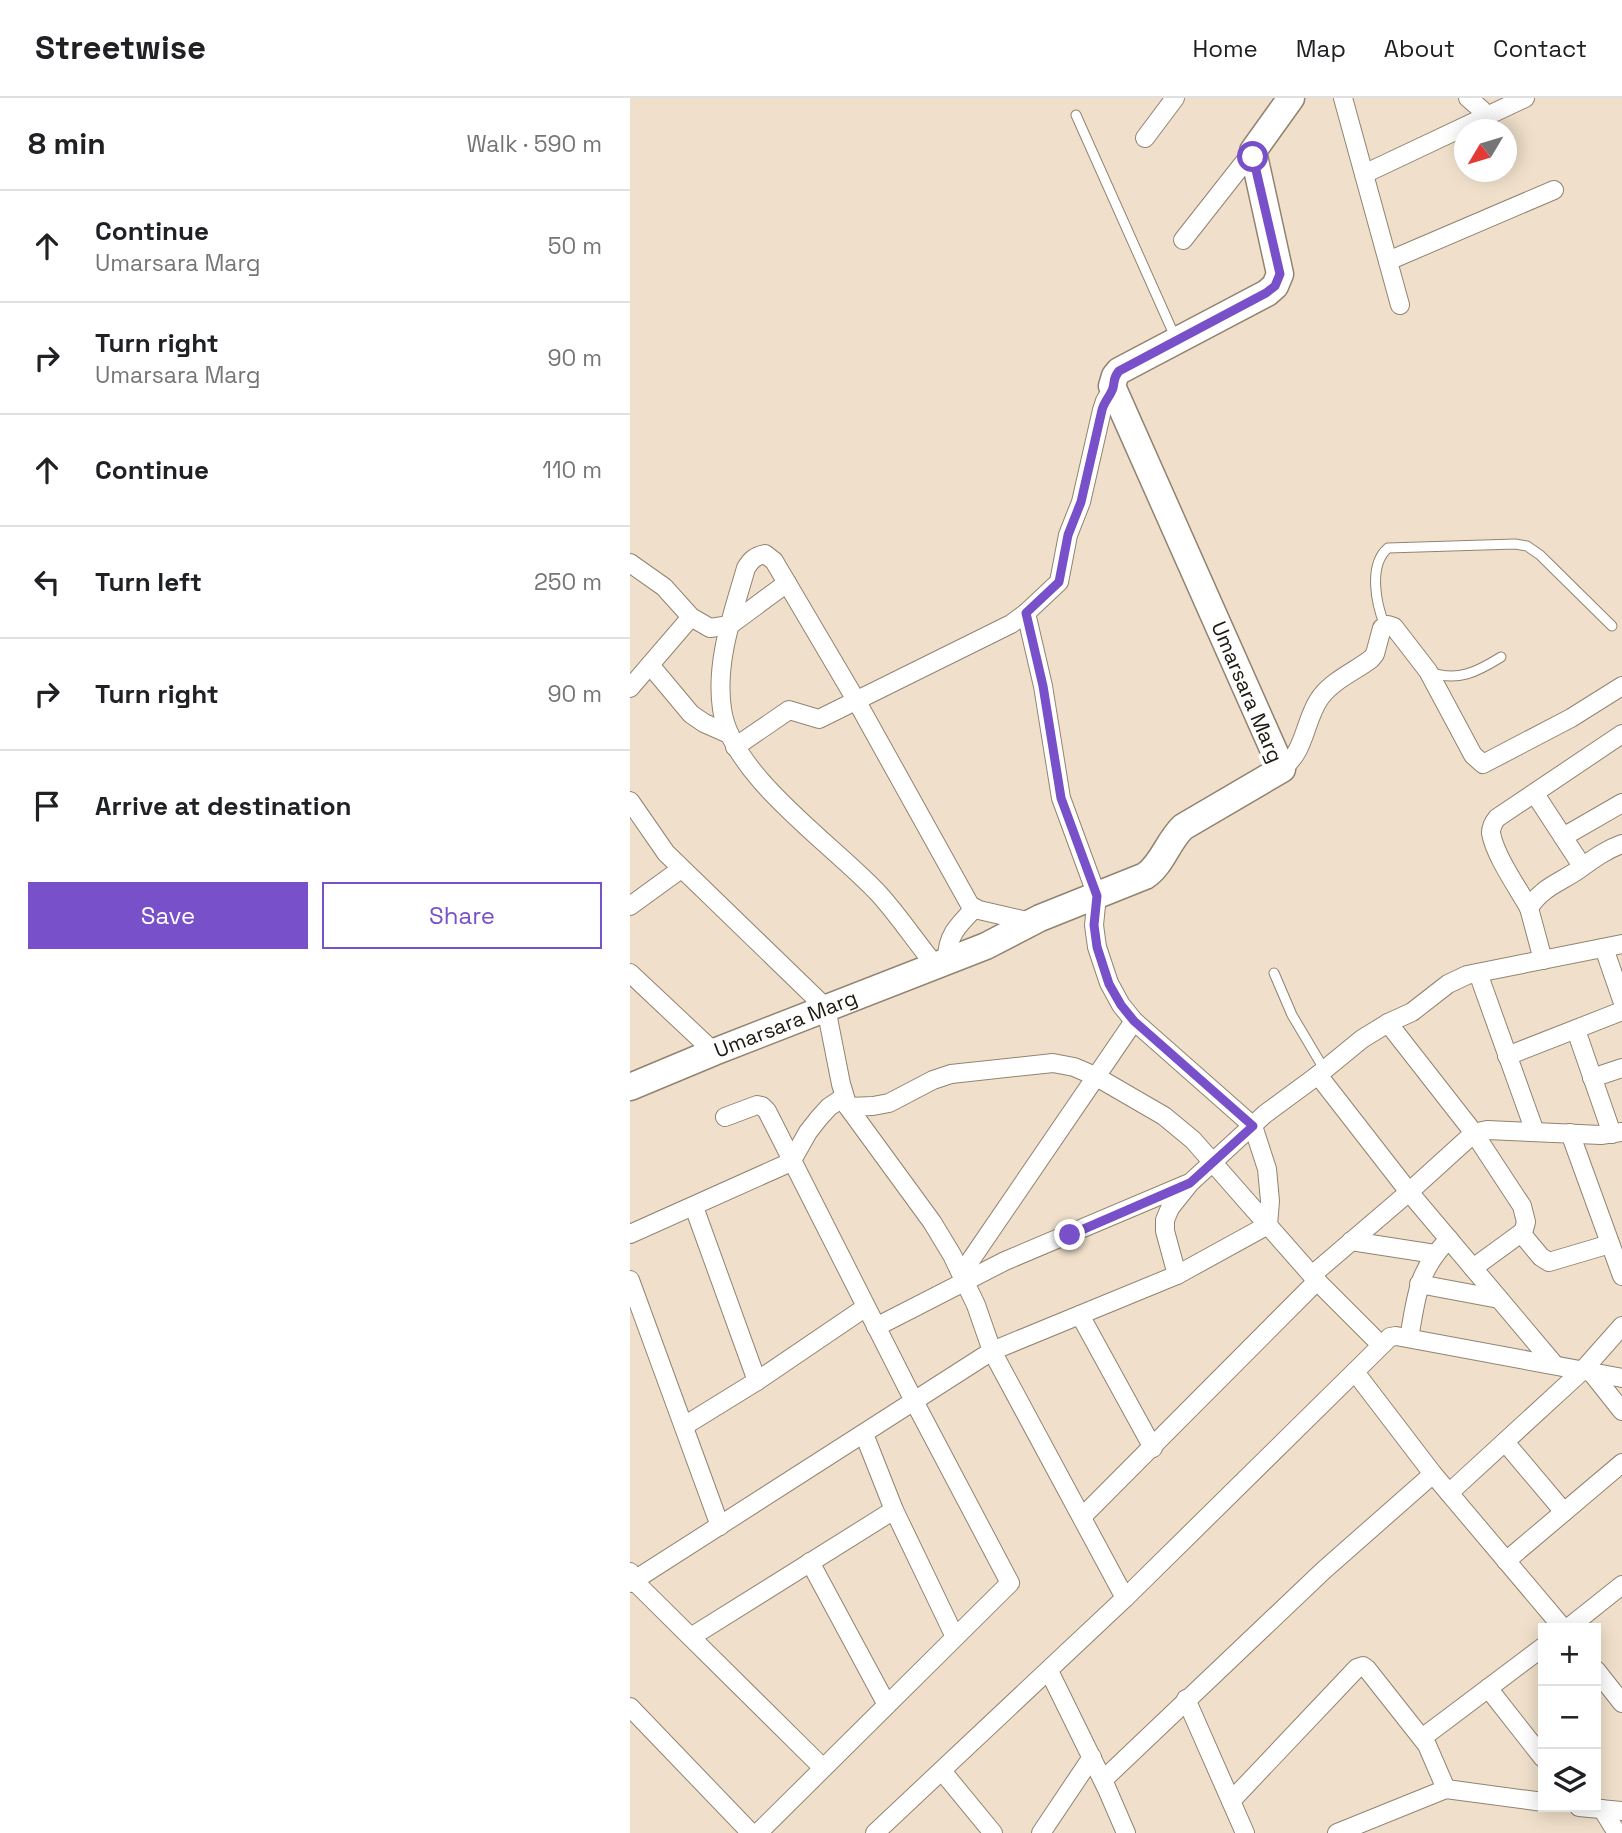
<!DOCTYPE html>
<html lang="en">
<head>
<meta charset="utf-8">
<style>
	:root { --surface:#fff; --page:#f2f2f2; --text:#202124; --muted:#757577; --line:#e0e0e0; --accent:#7850c9 }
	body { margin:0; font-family:"Space Grotesk",sans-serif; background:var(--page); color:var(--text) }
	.controls { position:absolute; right:21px; bottom:21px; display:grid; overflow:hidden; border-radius:0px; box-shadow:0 4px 18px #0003 }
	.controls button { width:63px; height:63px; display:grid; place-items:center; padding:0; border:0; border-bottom:2px solid var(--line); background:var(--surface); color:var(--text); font:35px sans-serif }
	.compass { position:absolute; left:824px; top:21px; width:63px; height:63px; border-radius:50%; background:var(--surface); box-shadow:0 4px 18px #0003; rotate:232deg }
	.stop { position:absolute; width:21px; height:21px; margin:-16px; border:5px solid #7850c9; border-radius:50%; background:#fff }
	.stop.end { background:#7850c9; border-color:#fff; box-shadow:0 2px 7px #0008 }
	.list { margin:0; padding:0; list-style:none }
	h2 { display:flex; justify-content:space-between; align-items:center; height:91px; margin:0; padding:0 28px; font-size:30px }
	h2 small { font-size:23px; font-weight:400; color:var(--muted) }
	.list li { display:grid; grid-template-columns:46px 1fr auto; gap:21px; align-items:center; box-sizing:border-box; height:112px; padding:0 28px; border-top:2px solid var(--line) }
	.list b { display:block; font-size:26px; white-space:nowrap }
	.list p { margin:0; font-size:23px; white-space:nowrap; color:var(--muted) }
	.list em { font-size:23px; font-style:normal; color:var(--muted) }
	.actions { display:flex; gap:14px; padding:21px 28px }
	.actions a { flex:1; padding:16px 0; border:2px solid var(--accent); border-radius:0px; text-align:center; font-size:24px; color:var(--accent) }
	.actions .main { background:var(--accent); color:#fff }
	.icon { flex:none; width:38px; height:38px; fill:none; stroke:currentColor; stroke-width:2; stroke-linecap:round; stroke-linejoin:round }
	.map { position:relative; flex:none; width:992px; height:1735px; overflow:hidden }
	header { display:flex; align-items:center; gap:42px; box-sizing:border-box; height:98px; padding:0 35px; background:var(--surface); border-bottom:2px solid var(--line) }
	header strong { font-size:33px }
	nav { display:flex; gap:38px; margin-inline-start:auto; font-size:24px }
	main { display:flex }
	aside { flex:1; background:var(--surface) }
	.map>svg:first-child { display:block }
</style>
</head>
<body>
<header>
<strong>Streetwise</strong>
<nav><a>Home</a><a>Map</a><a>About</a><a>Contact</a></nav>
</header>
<main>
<aside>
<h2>8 min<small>Walk · 590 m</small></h2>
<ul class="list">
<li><svg class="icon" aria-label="ahead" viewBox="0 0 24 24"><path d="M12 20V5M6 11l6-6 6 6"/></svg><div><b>Continue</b><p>Umarsara Marg</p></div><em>50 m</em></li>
<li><svg class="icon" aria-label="right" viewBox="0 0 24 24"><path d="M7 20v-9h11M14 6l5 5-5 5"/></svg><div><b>Turn right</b><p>Umarsara Marg</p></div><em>90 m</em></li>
<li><svg class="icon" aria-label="ahead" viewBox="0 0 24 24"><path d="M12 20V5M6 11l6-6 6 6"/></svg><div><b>Continue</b></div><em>110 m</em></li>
<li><svg class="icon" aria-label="left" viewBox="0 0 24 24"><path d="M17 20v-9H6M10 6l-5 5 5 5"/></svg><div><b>Turn left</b></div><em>250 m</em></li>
<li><svg class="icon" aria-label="right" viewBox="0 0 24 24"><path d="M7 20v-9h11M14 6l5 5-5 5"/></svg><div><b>Turn right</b></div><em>90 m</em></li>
<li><svg class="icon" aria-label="arrive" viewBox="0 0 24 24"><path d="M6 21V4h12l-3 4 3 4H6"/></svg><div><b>Arrive at destination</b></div></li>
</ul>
<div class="actions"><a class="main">Save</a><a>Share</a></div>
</aside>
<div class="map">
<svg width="992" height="1735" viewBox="0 0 992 1735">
	<rect width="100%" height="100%" fill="#f0e0cb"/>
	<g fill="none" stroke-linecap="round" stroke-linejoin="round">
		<defs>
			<g id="lane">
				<polyline points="446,17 546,241"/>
				<path d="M 755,528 C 746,506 738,467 758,450 L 885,446 L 897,448 L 910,457 L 982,528"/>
				<path d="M 799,574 C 828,584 847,574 871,559"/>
				<polyline points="644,875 662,917 694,971"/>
			</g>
			<g id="street">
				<polyline points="713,0 770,207"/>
				<polyline points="838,0 852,12"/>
				<polyline points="515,40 545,0"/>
				<polyline points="734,76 895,0"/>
				<polyline points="553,142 623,53"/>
				<polyline points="758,163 924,92"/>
				<polyline points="0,465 34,489 61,519 80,530 100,527 157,485"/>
				<polyline points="396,515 413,588 431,700 467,798 464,827 467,849 479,885 491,907 504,923 623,1028 637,1071 640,1103 638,1127"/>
				<polyline points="20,567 61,616 74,625 99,636"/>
				<polyline points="0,590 61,519"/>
				<polyline points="105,649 159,612 189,621 381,526 396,515 429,484 438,437 451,404 472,312 475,303 483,290"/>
				<path d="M 652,671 C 675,653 674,626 688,603 C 699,584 724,574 741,561 L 745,556 L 752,530 L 758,527 L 764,529 L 798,573 L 843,657 L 853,666 L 941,620 L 992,588"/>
				<polyline points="905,696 952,768"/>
				<polyline points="0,703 36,755 196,910 211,986 218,1009 302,1124 322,1157 346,1207 362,1253 495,1500"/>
				<polyline points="933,739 992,705"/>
				<polyline points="0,808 51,771"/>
				<path d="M 899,810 C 888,790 865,758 861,735 C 861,729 863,725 867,720 L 992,636"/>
				<polyline points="974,850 992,902"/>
				<path d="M 913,862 L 899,810 C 911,790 929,785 948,772 C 962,762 975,752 992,746"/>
				<path d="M 317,863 C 316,839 328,827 344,811"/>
				<path d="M 305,867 C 286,844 269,818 249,796 C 204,747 101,678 92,611 C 85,563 103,516 116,470 C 121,462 125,458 135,456 L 144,463 L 226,602 L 340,807 L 349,812 L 401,824"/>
				<polyline points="0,875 84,954"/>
				<polyline points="848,875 905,1034"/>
				<polyline points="758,925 844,1035 892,1108 896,1124 893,1135"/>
				<polyline points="946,932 982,1036"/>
				<polyline points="877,958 992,913"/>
				<polyline points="688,977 779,1094 924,1266"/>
				<polyline points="962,980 992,970"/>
				<polyline points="218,1009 243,1008 259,1005 303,982 321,976 423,965 444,969 465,978 534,1018 563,1042 687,1183 751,1247"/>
				<polyline points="95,1019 127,1007 132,1008 137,1013 284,1303 380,1485 128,1735"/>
				<polyline points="940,1035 992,1178"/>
				<polyline points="64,1109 127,1283"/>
				<polyline points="0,1136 161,1064 178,1034 189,1020 199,1009 214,999"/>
				<polyline points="721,1143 805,1156"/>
				<polyline points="843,1170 891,1135 911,1159 919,1164 980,1146"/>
				<polyline points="330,1173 336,1169 504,923"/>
				<polyline points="547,1177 535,1133 535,1122 540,1110 560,1085 635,1016 688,977 732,941 758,925 782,914 818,886 837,877 992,846"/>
				<polyline points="682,1177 779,1094 844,1035 857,1032 971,1037 992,1034"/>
				<polyline points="0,1182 90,1428"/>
				<polyline points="789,1186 869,1201"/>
				<polyline points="450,1217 523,1350"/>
				<polyline points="246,1229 375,1163 557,1086"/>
				<path d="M 779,1240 C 787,1197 787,1173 819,1141"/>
				<polyline points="725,1274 803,1376 933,1530"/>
				<polyline points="961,1274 992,1313"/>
				<polyline points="54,1328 127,1283 236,1209"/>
				<polyline points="234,1336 264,1412 325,1539"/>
				<polyline points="875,1344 934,1414"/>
				<polyline points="819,1395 953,1272 992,1228"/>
				<polyline points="452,1419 687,1183"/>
				<polyline points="876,1463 992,1365"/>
				<polyline points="180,1464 257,1607"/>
				<polyline points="0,1474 4,1483 193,1670"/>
				<polyline points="0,1485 362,1253 547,1177 638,1127"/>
				<polyline points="938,1530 992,1487"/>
				<polyline points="61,1539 264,1412"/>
				<polyline points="966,1572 992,1605"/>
				<polyline points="419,1573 477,1691 496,1735"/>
				<polyline points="858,1590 913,1660"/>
				<polyline points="556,1601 615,1735"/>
				<polyline points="0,1609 121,1735"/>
				<polyline points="792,1640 913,1549"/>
				<polyline points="312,1673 363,1735"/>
				<polyline points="473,1682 694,1472 803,1376"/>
				<polyline points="601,1703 727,1570 733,1568 737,1571 797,1647 816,1691"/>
				<polyline points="949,1709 992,1713"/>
				<polyline points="972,1711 987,1735"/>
				<polyline points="245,1735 495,1500 760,1239 766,1238 992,1280"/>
				<polyline points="411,1735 462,1659"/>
				<polyline points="707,1735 816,1691 913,1704"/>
			</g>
			<g id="secondary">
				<path id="s1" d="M 0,989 L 84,954 L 356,848 L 410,820 L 515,778 C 532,767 538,743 553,729 L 652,671 L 482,288 L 485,278 L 489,273 L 637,195 L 645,188 L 650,176 L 623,53 L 661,0"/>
			</g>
		</defs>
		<!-- lane casing -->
		<use href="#lane" stroke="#928370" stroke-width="11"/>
		<!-- street casing -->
		<use href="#street" stroke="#928370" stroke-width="20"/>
		<!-- secondary casing -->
		<use href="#secondary" stroke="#928370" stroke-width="29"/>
		<!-- lane -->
		<use href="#lane" stroke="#fff" stroke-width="9"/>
		<!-- street -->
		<use href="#street" stroke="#fff" stroke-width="18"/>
		<!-- secondary -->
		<use href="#secondary" stroke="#fff" stroke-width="26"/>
	</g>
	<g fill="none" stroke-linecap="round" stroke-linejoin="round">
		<!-- route -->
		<path stroke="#7850c9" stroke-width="9" d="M 440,1137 L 560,1085 L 623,1028 L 504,923 L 491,907 L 479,886 L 467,849 L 464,827 L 467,798 L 431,700 L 413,588 L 396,515 L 429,484 L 438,437 L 451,404 L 472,312 C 474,304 481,297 483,290 C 485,282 483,280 489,273 L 636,195 L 645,188 L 650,176 L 623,59"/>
	</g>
	<g text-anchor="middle" stroke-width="7" stroke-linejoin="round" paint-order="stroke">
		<!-- street labels -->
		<g font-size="21" fill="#1d1810" stroke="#fff">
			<text transform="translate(617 594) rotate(67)" y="7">Umarsara Marg</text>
			<text dy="7" stroke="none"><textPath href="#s1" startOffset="168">Umarsara Marg</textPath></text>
		</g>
	</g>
</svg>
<div class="controls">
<button>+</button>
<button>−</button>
<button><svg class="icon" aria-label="layers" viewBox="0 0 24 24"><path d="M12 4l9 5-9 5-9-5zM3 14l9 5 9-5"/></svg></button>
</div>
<svg class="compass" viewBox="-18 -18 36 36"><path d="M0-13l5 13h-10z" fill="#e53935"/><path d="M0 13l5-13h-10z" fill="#757577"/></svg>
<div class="stop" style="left:623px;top:59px"></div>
<div class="stop end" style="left:440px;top:1137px"></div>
</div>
</main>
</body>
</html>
